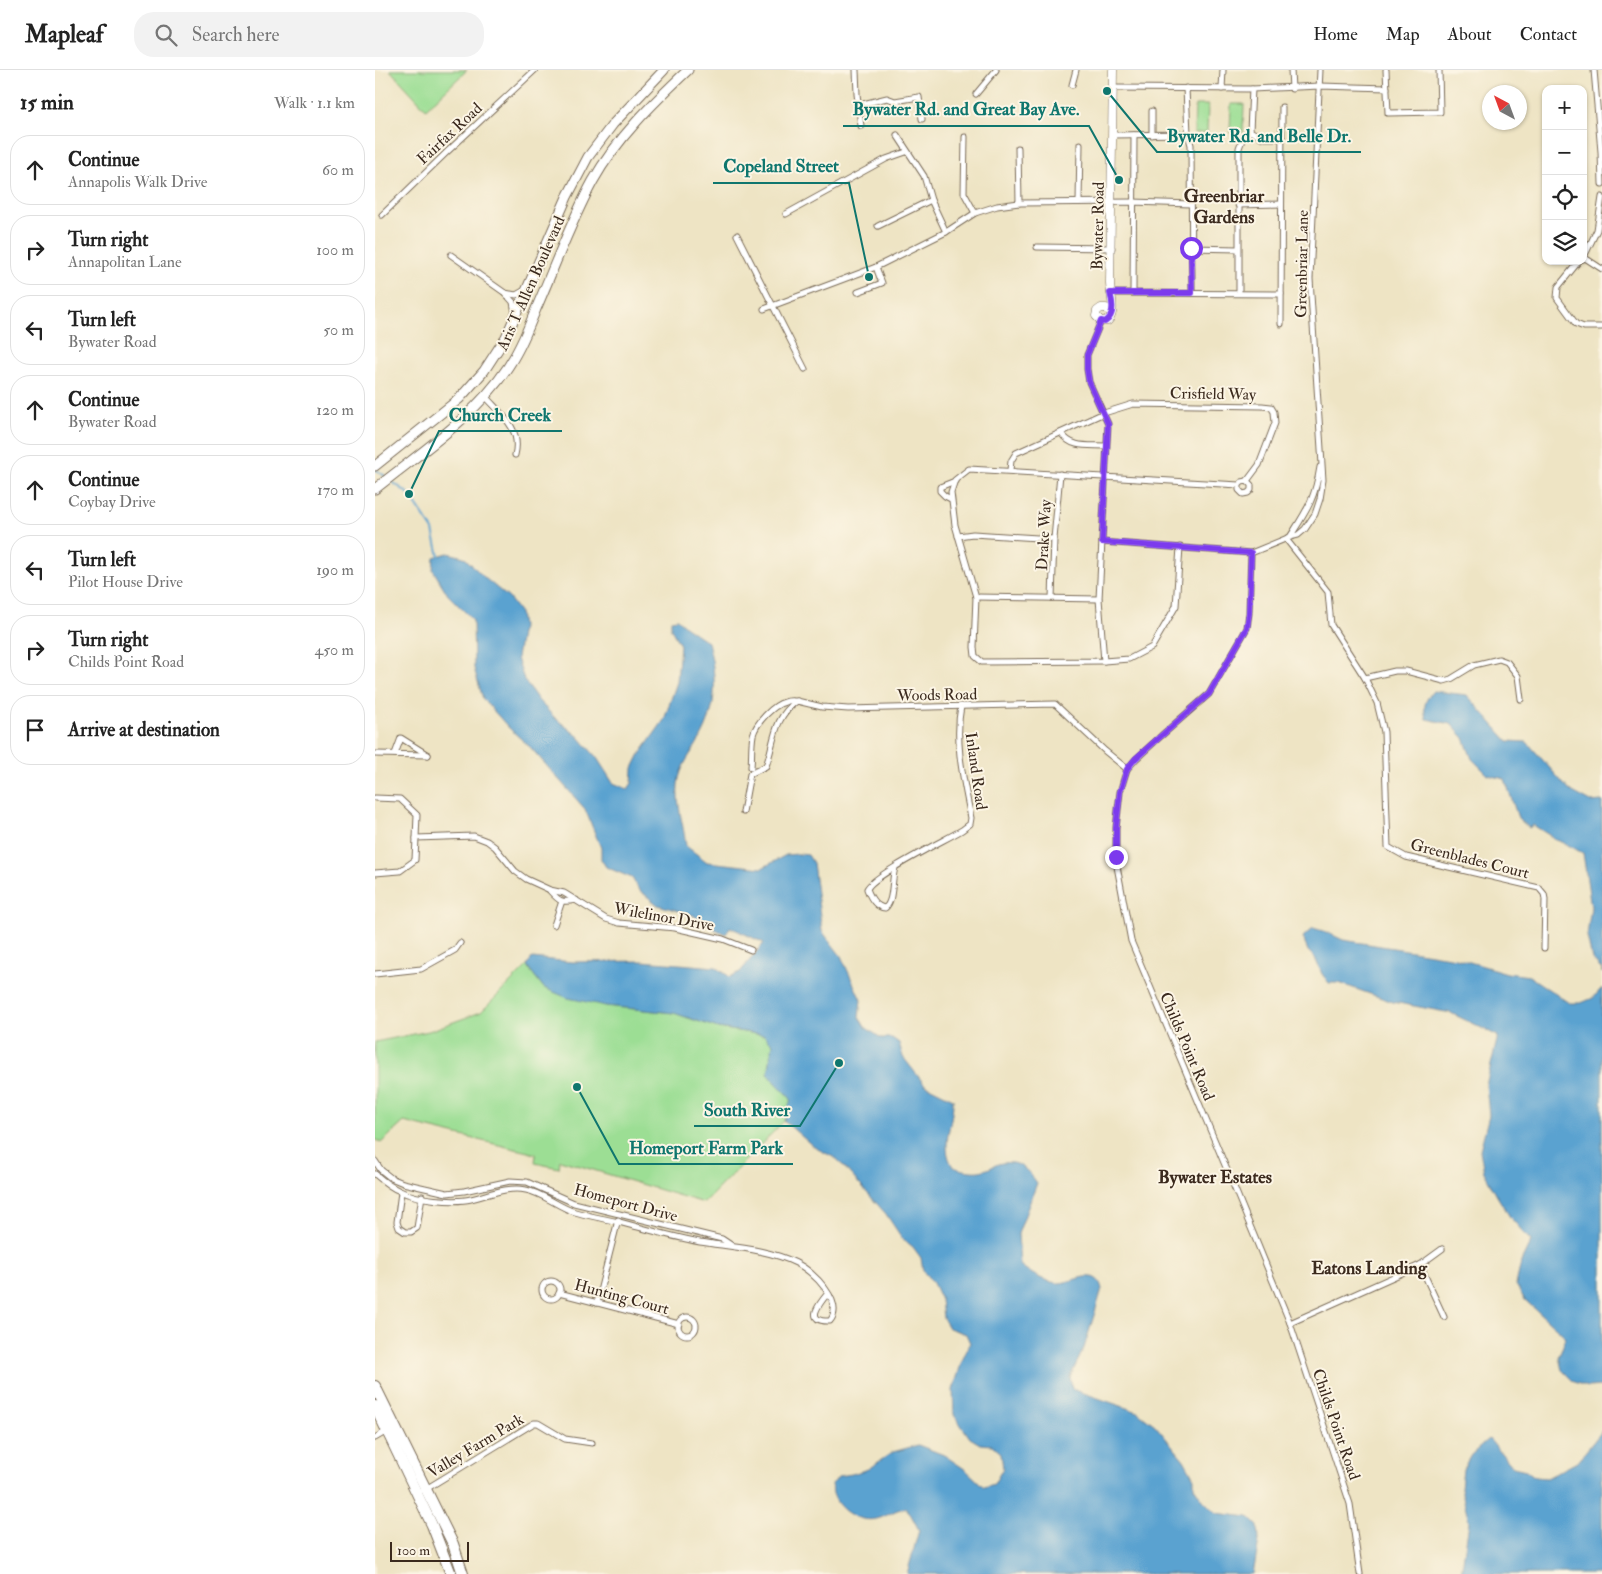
<!DOCTYPE html>
<html lang="en">
<head>
<meta charset="utf-8">
<style>
	:root { --surface:#fff; --page:#f2f2f2; --text:#222; --muted:#767676; --line:#e0e0e0 }
	body { margin:0; font-family:"IM FELL Double Pica",serif; background:var(--page); color:var(--text) }
	.controls { position:absolute; right:15px; top:15px; display:grid; overflow:hidden; border-radius:10px; box-shadow:0 1px 4px #0004 }
	.controls button { width:45px; height:45px; display:grid; place-items:center; padding:0; border:0; border-bottom:1px solid var(--line); background:var(--surface); color:var(--text); font:25px sans-serif }
	.compass { position:absolute; left:1107px; top:15px; width:45px; height:45px; border-radius:50%; background:var(--surface); box-shadow:0 1px 4px #0004; rotate:319deg }
	.scale { position:absolute; left:15px; bottom:12px; width:79px; box-sizing:border-box; padding-left:5px; border:2px solid #3b2a1e; border-top:0; font-size:14px; line-height:18px; white-space:nowrap; color:#3b2a1e; -webkit-text-stroke:4px #fcf5e5; paint-order:stroke }
	.stop { position:absolute; width:15px; height:15px; margin:-11px; border:4px solid #7c3aed; border-radius:50%; background:#fff }
	.stop.end { background:#7c3aed; border-color:#fff; box-shadow:0 1px 5px #0008 }
	.list { margin:0; padding:0; list-style:none }
	h2 { display:flex; justify-content:space-between; align-items:center; height:65px; margin:0; padding:0 20px; font-size:21px }
	h2 small { font-size:16px; font-weight:400; color:var(--muted) }
	.list li { display:grid; grid-template-columns:32px 1fr auto; gap:15px; align-items:center; box-sizing:border-box; height:70px; margin:0 10px 10px; padding:0 10px; border:1px solid var(--line); border-radius:20px }
	.list b { display:block; font-size:19px; white-space:nowrap }
	.list p { margin:0; font-size:16px; white-space:nowrap; color:var(--muted) }
	.list em { font-size:16px; font-style:normal; color:var(--muted) }
	.icon { flex:none; width:28px; height:28px; fill:none; stroke:currentColor; stroke-width:2; stroke-linecap:round; stroke-linejoin:round }
	.map { position:relative; flex:none; width:1227px; height:1504px; overflow:hidden }
	header { display:flex; align-items:center; gap:30px; box-sizing:border-box; height:70px; padding:0 25px; background:var(--surface); border-bottom:1px solid var(--line) }
	header strong { font-size:24px }
	nav { display:flex; gap:28px; margin-inline-start:auto; font-size:18px }
	.search { width:350px; height:45px; background:var(--page); display:flex; align-items:center; gap:12px; box-sizing:border-box; padding:0 18px; border-radius:20px; color:var(--muted); font-size:19px }
	main { display:flex }
	aside { flex:1; background:var(--surface) }
	.map>svg:first-child { display:block }
</style>
</head>
<body>
<header>
<strong>Mapleaf</strong>
<div class="search"><svg class="icon" aria-label="search" viewBox="0 0 24 24"><circle cx="10" cy="10" r="6"/><path d="M15 15l6 6"/></svg>Search here</div>
<nav><a>Home</a><a>Map</a><a>About</a><a>Contact</a></nav>
</header>
<main>
<aside>
<h2>15 min<small>Walk · 1.1 km</small></h2>
<ul class="list">
<li><svg class="icon" aria-label="ahead" viewBox="0 0 24 24"><path d="M12 20V5M6 11l6-6 6 6"/></svg><div><b>Continue</b><p>Annapolis Walk Drive</p></div><em>60 m</em></li>
<li><svg class="icon" aria-label="right" viewBox="0 0 24 24"><path d="M7 20v-9h11M14 6l5 5-5 5"/></svg><div><b>Turn right</b><p>Annapolitan Lane</p></div><em>100 m</em></li>
<li><svg class="icon" aria-label="left" viewBox="0 0 24 24"><path d="M17 20v-9H6M10 6l-5 5 5 5"/></svg><div><b>Turn left</b><p>Bywater Road</p></div><em>50 m</em></li>
<li><svg class="icon" aria-label="ahead" viewBox="0 0 24 24"><path d="M12 20V5M6 11l6-6 6 6"/></svg><div><b>Continue</b><p>Bywater Road</p></div><em>120 m</em></li>
<li><svg class="icon" aria-label="ahead" viewBox="0 0 24 24"><path d="M12 20V5M6 11l6-6 6 6"/></svg><div><b>Continue</b><p>Coybay Drive</p></div><em>170 m</em></li>
<li><svg class="icon" aria-label="left" viewBox="0 0 24 24"><path d="M17 20v-9H6M10 6l-5 5 5 5"/></svg><div><b>Turn left</b><p>Pilot House Drive</p></div><em>190 m</em></li>
<li><svg class="icon" aria-label="right" viewBox="0 0 24 24"><path d="M7 20v-9h11M14 6l5 5-5 5"/></svg><div><b>Turn right</b><p>Childs Point Road</p></div><em>450 m</em></li>
<li><svg class="icon" aria-label="arrive" viewBox="0 0 24 24"><path d="M6 21V4h12l-3 4 3 4H6"/></svg><div><b>Arrive at destination</b></div></li>
</ul>
</aside>
<div class="map">
<svg width="1227" height="1504" viewBox="0 0 1227 1504">
	<rect width="100%" height="100%" fill="#fcf5e5"/>
	<filter id="ink" filterUnits="userSpaceOnUse"><feTurbulence type="fractalNoise" baseFrequency=".02" numOctaves="2"/><feDisplacementMap in="SourceGraphic" scale="10" xChannelSelector="R" yChannelSelector="G"/><feConvolveMatrix kernelMatrix="1 2 1 2 8 2 1 2 1" color-interpolation-filters="sRGB"/></filter>
	<filter id="wash" filterUnits="userSpaceOnUse"><feTurbulence type="fractalNoise" baseFrequency=".0096" numOctaves="4" result="noise"/><feDisplacementMap in="SourceGraphic" scale="20" xChannelSelector="R" yChannelSelector="G"/><feGaussianBlur stdDeviation="1.12" result="paint"/><feColorMatrix in="noise" values="0 0 0 0 0 0 0 0 0 0 0 0 0 0 0 0 0 1.4 0 .05"/><feComposite in="paint" operator="in"/></filter>
	<g filter="url(#wash)">
		<rect width="100%" height="100%" fill="#eee4c4"/>
		<!-- green -->
		<g fill="#9cde94" stroke="#6c8459">
			<polygon points="15,0 92,0 51,39"/>
			<polygon points="856,34 869,34 868,63 855,63"/>
			<polygon points="820,35 833,35 832,63 819,63"/>
			<polygon points="152,896 169,918 231,936 299,943 343,958 389,965 398,974 393,1004 416,1029 409,1051 329,1133 185,1090 184,1098 160,1093 161,1084 29,1052 6,1073 0,1069 0,972 54,961 106,942"/>
		</g>
		<!-- water -->
		<g fill="#5aa2d0" stroke="#4a6677">
			<path d="M 73,483 L 89,487 L 111,509 L 134,528 L 145,543 L 147,557 L 142,588 L 149,610 L 163,630 L 180,648 L 204,667 L 222,688 L 238,713 L 253,719 L 257,713 L 258,698 L 265,684 L 289,650 L 302,612 L 305,575 L 296,559 L 296,550 L 302,549 L 311,557 L 333,572 C 342,607 343,637 325,669 C 316,684 305,696 303,714 C 301,734 309,756 311,776 L 332,792 L 387,798 L 411,785 L 424,784 L 433,785 L 438,793 L 447,861 L 466,886 L 486,930 L 484,947 L 490,957 L 506,968 L 517,968 L 524,973 L 528,987 L 550,1015 L 578,1029 C 579,1053 564,1075 578,1097 C 587,1100 599,1103 609,1100 C 614,1099 618,1096 623,1094 C 641,1089 652,1098 662,1113 L 643,1164 L 645,1195 C 656,1204 668,1211 682,1213 C 696,1214 722,1195 727,1219 L 709,1278 L 695,1307 L 697,1319 L 763,1342 L 780,1355 L 809,1390 L 819,1408 L 819,1417 L 828,1430 L 841,1443 L 874,1447 L 883,1456 L 884,1471 L 878,1504 L 532,1504 L 544,1460 L 536,1445 L 530,1438 C 519,1440 514,1445 505,1448 C 488,1454 465,1443 459,1426 C 457,1423 458,1418 457,1414 L 464,1406 L 477,1404 L 493,1399 L 518,1382 L 543,1375 L 569,1385 L 591,1400 L 609,1417 L 619,1414 L 628,1398 L 626,1383 L 617,1375 L 605,1374 L 595,1368 L 579,1345 L 578,1320 L 587,1291 L 595,1273 L 591,1264 L 574,1258 L 568,1248 L 566,1230 L 558,1213 L 548,1201 L 546,1188 L 538,1177 L 527,1168 L 511,1144 L 462,1089 L 439,1077 L 409,1051 L 416,1029 L 393,1004 L 398,974 L 389,965 L 343,958 L 299,943 L 231,936 L 193,928 L 169,918 L 152,896 L 157,888 L 197,892 L 267,891 L 341,897 L 355,907 L 365,902 L 389,873 L 355,857 L 351,864 L 335,857 L 318,845 L 283,835 L 264,820 L 257,808 L 231,797 L 226,789 L 226,778 L 210,739 L 156,678 L 134,658 L 108,629 L 99,598 L 98,550 L 73,525 L 58,500 L 59,487 Z"/>
			<path d="M 1058,621 L 1092,625 L 1133,671 L 1152,672 L 1194,720 L 1216,732 L 1227,731 L 1227,903 L 1227,900 L 1217,889 L 1212,866 L 1216,837 L 1208,783 L 1182,770 L 1158,755 L 1154,758 L 1143,748 L 1130,709 L 1113,705 L 1097,689 L 1089,668 L 1076,654 L 1051,649 C 1048,636 1050,630 1058,621 Z"/>
			<polygon points="938,858 951,862 968,870 1081,888 1132,903 1154,906 1194,933 1206,933 1218,928 1227,918 1227,1316 1213,1317 1199,1312 1187,1300 1184,1287 1191,1267 1150,1230 1141,1215 1146,1192 1156,1171 1135,1147 1122,1126 1109,1102 1105,1080 1114,1045 1111,1015 1123,966 1076,943 1018,932 964,913 954,913 947,904 940,888 933,881 928,867"/>
			<polygon points="1227,1361 1227,1504 1086,1504 1094,1452 1086,1418 1088,1399 1096,1385 1114,1369 1138,1397 1151,1400 1160,1407 1172,1408 1202,1392"/>
		</g>
		<g fill="none" stroke-linecap="round" stroke-linejoin="round">
			<!-- stream -->
			<g stroke="#5aa2d0" stroke-width="2">
				<polyline points="0,399 10,406"/>
				<polyline points="16,411 34,424 58,460 64,486"/>
			</g>
		</g>
	</g>
	<g filter="url(#ink)">
		<g fill="none" stroke-linecap="round" stroke-linejoin="round">
			<defs>
				<g id="street">
					<polyline points="481,0 482,24 486,56"/>
					<polyline points="916,0 917,19"/>
					<polyline points="1011,0 1013,43 1065,42 1064,0"/>
					<polyline points="1219,0 1226,82 1227,114"/>
					<polyline points="697,15 701,0"/>
					<polyline points="738,18 877,19 945,16 1012,18"/>
					<polyline points="811,18 813,64 816,75 817,223"/>
					<polyline points="847,19 848,0"/>
					<polyline points="601,24 621,0"/>
					<polyline points="484,35 512,28 520,31 544,27 547,49"/>
					<polyline points="777,41 777,65"/>
					<polyline points="875,61 888,68 907,68"/>
					<polyline points="522,65 549,106 556,130 571,162"/>
					<polyline points="737,65 813,64"/>
					<polyline points="590,67 589,123 600,143"/>
					<polyline points="643,78 644,133"/>
					<polyline points="704,132 705,74"/>
					<polyline points="863,135 906,134"/>
					<polyline points="411,144 511,89 531,82"/>
					<polyline points="7,145 72,82 160,0"/>
					<polyline points="503,156 556,130"/>
					<polyline points="362,165 430,299"/>
					<polyline points="662,177 737,178"/>
					<polyline points="816,178 863,179"/>
					<polyline points="76,185 130,223 138,232 140,243"/>
					<polyline points="1210,188 1227,199"/>
					<polyline points="1208,189 1222,160 1227,127"/>
					<polyline points="1204,191 1183,217 1182,228 1201,254 1209,257 1227,257"/>
					<polyline points="483,222 507,213 501,197"/>
					<polyline points="758,222 759,65"/>
					<polyline points="130,223 141,225 150,220"/>
					<polyline points="735,223 906,224"/>
					<polyline points="864,223 864,78 867,70 875,61 877,19"/>
					<polyline points="389,239 501,197 571,162 600,143 622,136 644,133 758,132 816,134"/>
					<polyline points="726,251 712,285 712,299 714,312 733,354 724,529 729,591"/>
					<polyline points="906,254 907,37"/>
					<path d="M 110,326 C 126,344 147,359 140,385"/>
					<path d="M 686,363 C 697,379 713,375 731,376"/>
					<polyline points="635,400 636,391 641,383 729,343 758,334 887,336 896,337 899,342 900,353 884,395 872,411"/>
					<polyline points="576,429 570,426 565,421 565,417 580,411"/>
					<polyline points="583,466 598,464 679,469"/>
					<path d="M 915,467 C 932,440 940,429 945,397"/>
					<polyline points="911,469 953,522 956,555 990,608 1002,633 1009,662 1013,777 1031,787 1164,818 1169,824 1170,829 1169,878"/>
					<polyline points="727,472 876,483 915,467 923,465 930,459 940,444 945,429 948,410 935,209 945,0"/>
					<polyline points="805,477 801,536 777,577 754,589 729,591 607,592 600,586 599,577 601,527 580,455 576,422 580,410 594,399 864,415 864,420 868,424 873,423 876,420 876,415 872,411 867,412 864,415"/>
					<polyline points="876,483 874,543 872,558 834,624 786,666 761,689 752,699 745,722 741,758 741,791 756,871 855,1107 915,1253 975,1434 985,1504"/>
					<polyline points="601,527 724,529"/>
					<polyline points="677,528 679,469 685,404"/>
					<polyline points="990,608 1020,601 1031,601 1069,611 1076,609 1099,595 1124,589 1132,592 1143,606 1146,629"/>
					<polyline points="0,684 53,685"/>
					<polyline points="20,684 26,668 53,685"/>
					<path d="M 376,697 C 377,687 376,676 378,665 C 381,653 398,635 410,632 C 414,630 418,631 422,631"/>
					<polyline points="0,728 25,729 42,745 41,768"/>
					<path d="M 368,742 L 375,704 L 391,696 C 400,671 398,648 422,631 L 447,637 L 473,639 L 680,634 L 730,681 L 752,699"/>
					<path d="M 520,798 C 516,811 519,831 510,838 C 500,837 495,827 492,819 C 498,805 570,770 587,760 L 595,754 L 596,748 C 589,712 579,672 586,636"/>
					<polyline points="0,803 25,801 40,790 41,768 99,766 112,771 120,777 140,801 151,809 175,820 189,823 231,849 244,853 300,858 348,869 376,880"/>
					<path d="M 175,821 C 185,832 186,833 201,830"/>
					<polyline points="179,855 187,831"/>
					<polyline points="0,904 46,899 80,880 85,873"/>
					<polyline points="0,1091 6,1100 16,1108 28,1113 72,1123 89,1121 135,1111 152,1112 199,1133 347,1169 356,1175"/>
					<path d="M 0,1104 C 8,1111 15,1117 25,1121 C 40,1129 79,1133 96,1129 C 113,1125 133,1116 151,1120 C 168,1123 183,1137 200,1142 C 214,1146 229,1149 244,1152 C 271,1159 298,1167 325,1172 C 356,1177 393,1179 421,1193 C 438,1201 470,1233 455,1251 C 429,1252 444,1234 453,1223"/>
					<polyline points="26,1122 22,1152 24,1158 30,1162 36,1162 42,1158 47,1126"/>
					<polyline points="1045,1195 1069,1247"/>
					<circle cx="176" cy="1220" r="9"/>
					<polyline points="184,1223 304,1254"/>
					<polyline points="222,1233 243,1150"/>
					<circle cx="312" cy="1256" r="9"/>
					<polyline points="915,1253 1045,1195 1067,1179"/>
					<polyline points="0,1368 12,1361"/>
					<polyline points="51,1419 159,1353 163,1353 190,1369 217,1373"/>
				</g>
				<path id="secondary" d="M 736,243 L 731,238 L 726,238 L 722,241 L 721,246 L 726,251 L 733,251 C 742,240 735,225 735,213 L 738,0"/>
				<g id="primary">
					<polyline points="0,396 84,329 109,301 131,267 192,127 213,87 238,54 289,0"/>
					<path d="M 0,419 C 46,382 100,347 133,297 C 145,279 153,259 161,239 C 179,198 196,151 218,111 C 242,68 278,33 313,0"/>
				</g>
				<g id="highway">
					<polyline points="0,1316 78,1474 88,1504"/>
					<polyline points="0,1336 57,1455 76,1504"/>
				</g>
			</defs>
			<!-- street casing -->
			<use href="#street" stroke="#7a6b58" stroke-width="7"/>
			<!-- secondary casing -->
			<use href="#secondary" stroke="#7a6b58" stroke-width="9"/>
			<!-- primary casing -->
			<use href="#primary" stroke="#7a6b58" stroke-width="11"/>
			<!-- highway casing -->
			<use href="#highway" stroke="#7a6b58" stroke-width="12"/>
			<!-- street -->
			<use href="#street" stroke="#fff" stroke-width="5"/>
			<!-- secondary -->
			<use href="#secondary" stroke="#fff" stroke-width="8"/>
			<!-- primary -->
			<use href="#primary" stroke="#fff" stroke-width="9"/>
			<!-- highway -->
			<use href="#highway" stroke="#fff" stroke-width="10"/>
		</g>
	</g>
	<g fill="none" stroke-linecap="round" stroke-linejoin="round" filter="url(#ink)">
		<!-- route -->
		<path stroke="#7c3aed" stroke-width="6" d="M 741,787 L 741,758 L 745,722 L 752,699 L 760,689 L 786,666 L 834,624 L 872,558 L 874,543 L 876,483 L 727,472 L 733,354 L 714,312 L 712,299 L 712,285 L 726,251 L 730,252 C 740,246 738,233 735,223 L 817,223 L 816,178"/>
	</g>
	<g text-anchor="middle" stroke-width="4" stroke-linejoin="round" paint-order="stroke">
		<!-- street labels -->
		<g font-size="16" fill="#3b2a1e" stroke="#fcf5e5">
			<text transform="translate(74 63) rotate(-43)" y="6">Fairfax Road</text>
			<text transform="translate(722 156) rotate(-89)" y="6">Bywater Road</text>
			<text transform="translate(926 194) rotate(-89)" y="6">Greenbriar Lane</text>
			<text transform="translate(155 213) rotate(-66)" y="6">Aris T Allen Boulevard</text>
			<text transform="translate(838 323) rotate(1)" y="6">Crisfield Way</text>
			<text transform="translate(668 465) rotate(-87)" y="6">Drake Way</text>
			<text transform="translate(562 624) rotate(-1)" y="6">Woods Road</text>
			<text transform="translate(602 701) rotate(82)" y="6">Inland Road</text>
			<text transform="translate(1095 788) rotate(14)" y="6">Greenblades Court</text>
			<text transform="translate(289 846) rotate(10)" y="6">Wilelinor Drive</text>
			<text transform="translate(813 976) rotate(67)" y="6">Childs Point Road</text>
			<text transform="translate(251 1132) rotate(15)" y="6">Homeport Drive</text>
			<text transform="translate(247 1226) rotate(15)" y="6">Hunting Court</text>
			<text transform="translate(962 1354) rotate(71)" y="6">Childs Point Road</text>
			<text transform="translate(100 1375) rotate(-31)" y="6">Valley Farm Park</text>
		</g>
		<!-- neighbourhood labels -->
		<g font-size="18" font-weight="bold" fill="#3b2a1e" stroke="#fcf5e5">
			<text x="849" y="132">Greenbriar<tspan x="849" dy="21">Gardens</tspan></text>
			<text x="840" y="1113">Bywater Estates</text>
			<text x="994" y="1204">Eatons Landing</text>
		</g>
	</g>
	<!-- callouts -->
	<path fill="none" stroke="#0f766e" stroke-width="2" d="M744 110L714 56H468M732 21L782 82H986M494 207L474 113H338M34 424L64 361H187M464 993L425 1056H319M202 1017L244 1094H418"/>
	<g fill="#0f766e" stroke="#fcf5e5" stroke-width="2">
		<circle cx="744" cy="110" r="5"/>
		<circle cx="732" cy="21" r="5"/>
		<circle cx="494" cy="207" r="5"/>
		<circle cx="34" cy="424" r="5"/>
		<circle cx="464" cy="993" r="5"/>
		<circle cx="202" cy="1017" r="5"/>
	</g>
	<g font-size="18" text-anchor="middle" font-weight="bold" fill="#0f766e" stroke="#fcf5e5" stroke-width="4" stroke-linejoin="round" paint-order="stroke">
		<text x="591" y="45">Bywater Rd. and Great Bay Ave.</text>
		<text x="884" y="72">Bywater Rd. and Belle Dr.</text>
		<text x="406" y="102">Copeland Street</text>
		<text x="125" y="351">Church Creek</text>
		<text x="372" y="1046">South River</text>
		<text x="331" y="1084">Homeport Farm Park</text>
	</g>
</svg>
<div class="controls">
<button>+</button>
<button>−</button>
<button><svg class="icon" aria-label="locate" viewBox="0 0 24 24"><circle cx="12" cy="12" r="6"/><path d="M12 2v4M12 18v4M2 12h4M18 12h4"/></svg></button>
<button><svg class="icon" aria-label="layers" viewBox="0 0 24 24"><path d="M12 4l9 5-9 5-9-5zM3 14l9 5 9-5"/></svg></button>
</div>
<svg class="compass" viewBox="-18 -18 36 36"><path d="M0-13l5 13h-10z" fill="#e53935"/><path d="M0 13l5-13h-10z" fill="#767676"/></svg>
<div class="scale">100 m</div>
<div class="stop" style="left:816px;top:178px"></div>
<div class="stop end" style="left:741px;top:787px"></div>
</div>
</main>
</body>
</html>
